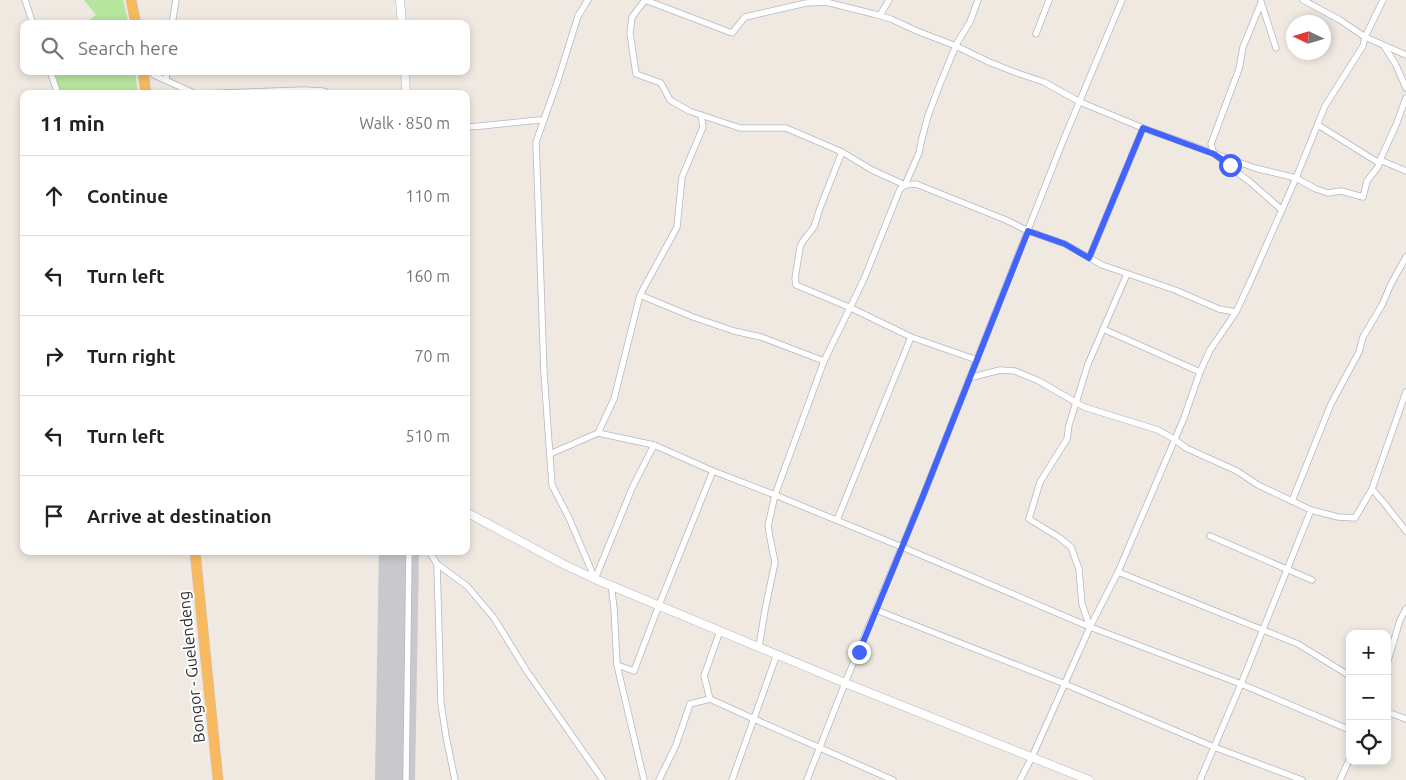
<!DOCTYPE html>
<html lang="en">
<head>
<meta charset="utf-8">
<style>
	:root { --surface:#fff; --page:#f6f6f6; --text:#222; --muted:#767676; --line:#e0e0e0 }
	body { margin:0; font-family:Ubuntu,sans-serif; background:var(--page); color:var(--text) }
	.controls { position:absolute; right:15px; bottom:15px; display:grid; overflow:hidden; border-radius:10px; box-shadow:0 2px 8px #0003 }
	.controls button { width:45px; height:45px; display:grid; place-items:center; padding:0; border:0; border-bottom:1px solid var(--line); background:var(--surface); color:var(--text); font:25px sans-serif }
	.compass { position:absolute; left:1286px; top:15px; width:45px; height:45px; border-radius:50%; background:var(--surface); box-shadow:0 2px 8px #0003; rotate:274deg }
	.stop { position:absolute; width:15px; height:15px; margin:-11px; border:4px solid #4264fb; border-radius:50%; background:#fff }
	.stop.end { background:#4264fb; border-color:#fff; box-shadow:0 1px 5px #0008 }
	.list { margin:0; padding:0; list-style:none }
	h2 { display:flex; justify-content:space-between; align-items:center; height:65px; margin:0; padding:0 20px; font-size:21px }
	h2 small { font-size:16px; font-weight:400; color:var(--muted) }
	.list li { display:grid; grid-template-columns:32px 1fr auto; gap:15px; align-items:center; box-sizing:border-box; height:80px; padding:0 20px; border-top:1px solid var(--line) }
	.list b { display:block; font-size:19px; white-space:nowrap }
	.list em { font-size:16px; font-style:normal; color:var(--muted) }
	.icon { flex:none; width:28px; height:28px; fill:none; stroke:currentColor; stroke-width:2; stroke-linecap:round; stroke-linejoin:round }
	.map { position:relative; flex:none; width:1406px; height:780px; overflow:hidden }
	.search { position:absolute; background:var(--surface); box-shadow:0 2px 8px #0003; left:20px; top:20px; width:450px; height:55px; display:flex; align-items:center; gap:12px; box-sizing:border-box; padding:0 18px; border-radius:10px; color:var(--muted); font-size:19px }
	.panel { position:absolute; background:var(--surface); box-shadow:0 2px 8px #0003; left:20px; top:90px; width:450px; height:465px; border-radius:10px }
	.map>svg:first-child { display:block }
</style>
</head>
<body>
<div class="map">
<svg width="1406" height="780" viewBox="0 0 1406 780">
	<rect width="100%" height="100%" fill="#efe9e1"/>
	<!-- green -->
	<g fill="#b6e59e">
		<polygon points="84,0 123,0 129,24 84,24 96,15"/>
		<polygon points="51,71 135,71 138,94 60,94"/>
	</g>
	<g fill="none" stroke-linecap="round" stroke-linejoin="round">
		<!-- runway -->
		<polyline stroke="#c9c8cc" stroke-width="40" points="395,780 399,551"/>
		<defs>
			<g id="minor">
				<polyline points="25,0 33,24"/>
				<polyline points="588,0 578,16 558,80 536,142 544,373 552,485 569,518 595,579"/>
				<polyline points="645,0 732,33 745,17 806,3 826,2 874,14 891,19 917,31 956,46 989,62 1017,73 1044,82 1080,102 1143,128 1255,168 1296,178 1316,189 1328,193 1341,191 1363,197 1367,181 1378,167 1380,160"/>
				<polyline points="1303,0 1340,20 1365,37 1406,55"/>
				<polyline points="1261,2 1276,48"/>
				<polyline points="1261,3 1243,47 1239,69 1211,144 1214,154 1230,165 1238,173 1250,182 1282,210"/>
				<polyline points="880,15 889,0"/>
				<polyline points="172,24 176,0"/>
				<polyline points="1036,34 1049,0"/>
				<polyline points="1384,46 1396,65 1406,88"/>
				<polyline points="50,71 58,94"/>
				<polyline points="152,71 154,75 196,94 304,90 323,91 329,94"/>
				<polyline points="166,80 167,71"/>
				<polyline points="1406,98 1396,125 1380,160 1406,171"/>
				<polyline points="701,115 740,128 786,128 842,152 872,170 905,185 919,153 922,138 928,116 940,84 957,43 970,22 978,0"/>
				<polyline points="1318,125 1379,163"/>
				<path d="M 466,127 C 492,126 518,121 544,120"/>
				<polyline points="842,152 820,208 814,227 803,241 800,247 795,279 796,285 851,308 911,337 977,360"/>
				<polyline points="1089,258 1143,128"/>
				<polyline points="640,295 693,317 734,331 761,337 824,361"/>
				<polyline points="1103,329 1200,372"/>
				<polyline points="969,378 1000,370 1015,371 1039,381 1084,407 1158,430 1174,439 1186,448 1237,471 1258,485 1311,510 1338,517 1355,518 1372,489"/>
				<polyline points="1406,392 1372,489 1384,503 1406,531"/>
				<polyline points="598,433 614,399 640,295 677,227 682,177 703,127 701,115 689,111 670,100 661,83 636,74 630,33 632,17 645,0"/>
				<polyline points="550,454 598,433 654,445 713,471 775,495 902,547 1090,627 1241,684 1350,730"/>
				<polyline points="1292,501 1331,404 1359,352 1363,337 1382,305 1391,284 1406,257"/>
				<polyline points="837,520 911,337"/>
				<polyline points="1210,536 1312,580"/>
				<polyline points="429,551 437,564 467,586 494,618 526,670 603,780"/>
				<polyline points="437,564 441,704 446,736 455,780"/>
				<polyline points="1118,572 1298,644 1350,676"/>
				<polyline points="595,579 633,486 654,445"/>
				<polyline points="611,585 614,608 617,665 644,780"/>
				<polyline points="876,610 1065,684 1214,747 1302,780"/>
				<polyline points="1090,627 1082,604 1079,569 1071,547 1060,538 1029,519 1040,482 1067,439 1069,425 1088,364 1127,274"/>
				<polyline points="759,647 765,610 775,562 770,538 768,526 775,495 824,361 864,279 900,189 905,185 916,184 1006,220 1028,231 1065,244 1102,265 1175,290 1219,309 1236,312"/>
				<polyline points="1387,664 1400,620 1406,609"/>
				<polyline points="617,665 634,671 659,605 713,471"/>
				<polyline points="710,699 754,719 893,780"/>
				<polyline points="1387,712 1406,719"/>
				<polyline points="406,780 409,551"/>
				<polyline points="659,780 676,745 690,704 710,699 704,676 720,631"/>
				<polyline points="732,780 777,654"/>
				<polyline points="807,780 845,683 923,496 1063,141 1122,0"/>
				<polyline points="1020,780 1032,757 1090,627 1118,572 1184,418 1200,372 1210,350 1236,312 1251,280 1296,178 1325,106 1363,46 1365,37 1383,0"/>
				<polyline points="1200,780 1241,684 1311,510"/>
				<polyline points="1340,780 1350,758"/>
			</g>
			<g id="tertiary">
				<polyline points="400,0 402,24"/>
				<polyline points="405,71 406,94"/>
				<polyline points="466,512 563,564 595,579 845,683 1089,780"/>
			</g>
			<g id="trunk">
				<polyline points="131,0 136,24"/>
				<polyline points="143,71 146,94"/>
				<polyline points="195,551 218,780"/>
			</g>
		</defs>
		<!-- minor casing -->
		<use href="#minor" stroke="#b4b7c1" stroke-width="7"/>
		<!-- tertiary casing -->
		<use href="#tertiary" stroke="#b4b7c1" stroke-width="9"/>
		<!-- trunk casing -->
		<use href="#trunk" stroke="#c9c9c9" stroke-width="11"/>
		<!-- minor -->
		<use href="#minor" stroke="#fff" stroke-width="5.5"/>
		<!-- tertiary -->
		<use href="#tertiary" stroke="#fff" stroke-width="8"/>
		<!-- trunk -->
		<use href="#trunk" stroke="#f8ba60" stroke-width="10"/>
	</g>
	<g fill="none" stroke-linecap="round" stroke-linejoin="round">
		<!-- route -->
		<polyline stroke="#4264fb" stroke-width="6" points="859,652 923,496 1028,231 1065,244 1089,258 1143,128 1214,154 1230,165"/>
	</g>
	<g text-anchor="middle" stroke-width="4" stroke-linejoin="round" paint-order="stroke">
		<!-- street labels -->
		<g font-size="16" fill="#2e2e2e" stroke="#fff">
			<text transform="translate(191 667) rotate(-96)" y="6">Bongor - Guelendeng</text>
		</g>
	</g>
</svg>
<div class="controls">
<button>+</button>
<button>−</button>
<button><svg class="icon" aria-label="locate" viewBox="0 0 24 24"><circle cx="12" cy="12" r="6"/><path d="M12 2v4M12 18v4M2 12h4M18 12h4"/></svg></button>
</div>
<svg class="compass" viewBox="-18 -18 36 36"><path d="M0-13l5 13h-10z" fill="#e53935"/><path d="M0 13l5-13h-10z" fill="#767676"/></svg>
<div class="stop" style="left:1230px;top:165px"></div>
<div class="stop end" style="left:859px;top:652px"></div>
<div class="search"><svg class="icon" aria-label="search" viewBox="0 0 24 24"><circle cx="10" cy="10" r="6"/><path d="M15 15l6 6"/></svg>Search here</div>
<section class="panel">
<h2>11 min<small>Walk · 850 m</small></h2>
<ul class="list">
<li><svg class="icon" aria-label="ahead" viewBox="0 0 24 24"><path d="M12 20V5M6 11l6-6 6 6"/></svg><div><b>Continue</b></div><em>110 m</em></li>
<li><svg class="icon" aria-label="left" viewBox="0 0 24 24"><path d="M17 20v-9H6M10 6l-5 5 5 5"/></svg><div><b>Turn left</b></div><em>160 m</em></li>
<li><svg class="icon" aria-label="right" viewBox="0 0 24 24"><path d="M7 20v-9h11M14 6l5 5-5 5"/></svg><div><b>Turn right</b></div><em>70 m</em></li>
<li><svg class="icon" aria-label="left" viewBox="0 0 24 24"><path d="M17 20v-9H6M10 6l-5 5 5 5"/></svg><div><b>Turn left</b></div><em>510 m</em></li>
<li><svg class="icon" aria-label="arrive" viewBox="0 0 24 24"><path d="M6 21V4h12l-3 4 3 4H6"/></svg><div><b>Arrive at destination</b></div></li>
</ul>
</section>
</div>
</body>
</html>
